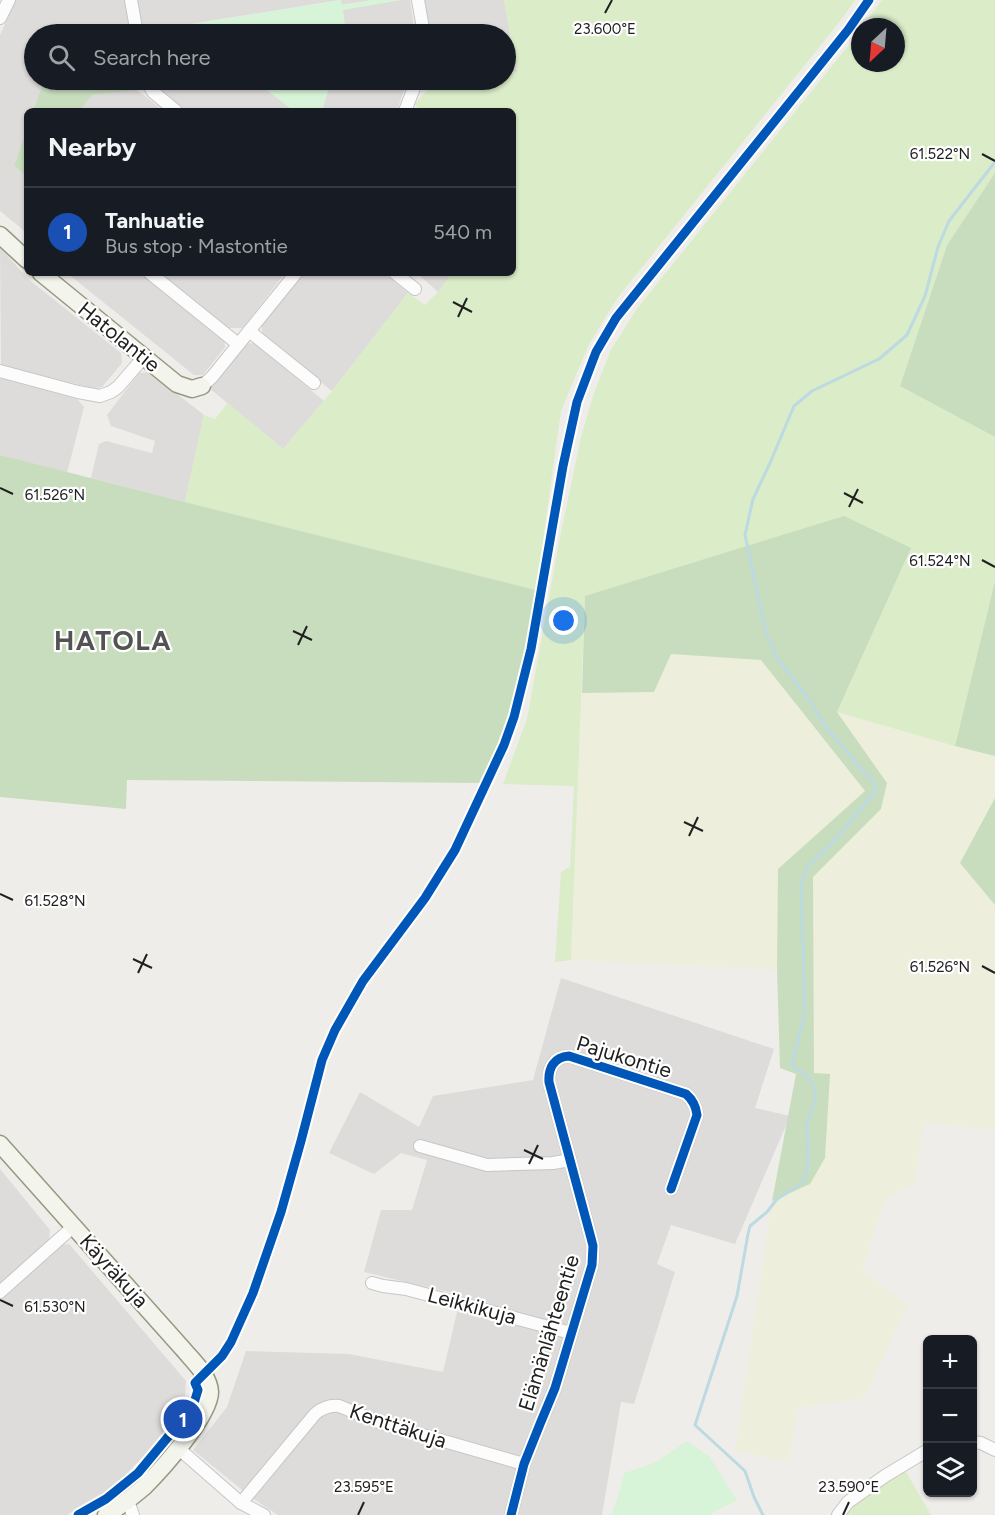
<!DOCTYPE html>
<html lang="en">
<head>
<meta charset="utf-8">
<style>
	:root { --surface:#171b24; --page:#242831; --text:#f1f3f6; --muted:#9ea1a6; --line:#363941; --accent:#686866 }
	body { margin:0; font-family:Figtree,sans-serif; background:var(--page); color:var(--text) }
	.controls { position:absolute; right:18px; bottom:18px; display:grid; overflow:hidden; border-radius:9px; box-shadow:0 2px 4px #0004 }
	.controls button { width:54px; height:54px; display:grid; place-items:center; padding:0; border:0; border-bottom:2px solid var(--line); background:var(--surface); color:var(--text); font:30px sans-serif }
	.compass { position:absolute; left:851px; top:18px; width:54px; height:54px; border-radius:50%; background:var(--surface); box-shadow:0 2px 4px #0004; rotate:206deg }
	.you { position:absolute; left:564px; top:621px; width:21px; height:21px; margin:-15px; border:4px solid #fff; border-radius:50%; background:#1a73e8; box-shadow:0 0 0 9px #1a73e833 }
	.badge { display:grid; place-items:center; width:39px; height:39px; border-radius:50%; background:var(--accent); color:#fff; font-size:20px; font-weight:700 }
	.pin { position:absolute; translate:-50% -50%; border:3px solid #fff; box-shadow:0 2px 6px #0006 }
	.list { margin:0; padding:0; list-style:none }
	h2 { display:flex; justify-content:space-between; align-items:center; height:78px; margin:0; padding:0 24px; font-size:26px }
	h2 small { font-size:20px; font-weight:400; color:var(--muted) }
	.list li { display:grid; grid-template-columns:39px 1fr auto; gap:18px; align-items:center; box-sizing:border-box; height:90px; padding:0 24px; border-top:2px solid var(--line) }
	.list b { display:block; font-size:22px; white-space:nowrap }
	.list p { margin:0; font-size:20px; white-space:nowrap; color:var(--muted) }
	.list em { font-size:20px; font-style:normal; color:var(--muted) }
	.icon { flex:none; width:33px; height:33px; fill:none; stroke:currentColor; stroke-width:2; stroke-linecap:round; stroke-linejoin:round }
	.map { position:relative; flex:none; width:995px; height:1515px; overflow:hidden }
	.search { position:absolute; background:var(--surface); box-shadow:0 2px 4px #0004; left:24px; top:24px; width:492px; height:66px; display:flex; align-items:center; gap:15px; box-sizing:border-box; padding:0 21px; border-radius:33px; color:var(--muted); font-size:22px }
	.panel { position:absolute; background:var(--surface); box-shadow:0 2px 4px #0004; left:24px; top:108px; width:492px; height:168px; border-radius:9px }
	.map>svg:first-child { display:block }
</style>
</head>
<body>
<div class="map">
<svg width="995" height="1515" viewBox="0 0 995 1515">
	<rect width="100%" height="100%" fill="#efede9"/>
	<!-- residential -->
	<g fill="#dedcda">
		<polygon points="16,0 373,0 341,5 340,0 130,34 34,34 34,80 44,80 33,111 27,111 27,128 14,166 27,177 27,235 22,229 0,211 0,35"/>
		<polygon points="400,0 410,0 415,34 346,34 342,10"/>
		<polygon points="422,0 504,0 517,72 506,74 506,34 427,34"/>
		<polygon points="79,80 136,80 137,83 80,90"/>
		<polygon points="151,80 254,80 294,111 186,111 152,84"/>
		<polygon points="331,80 407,80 397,111 322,111"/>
		<polygon points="137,90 164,111 79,111 91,95"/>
		<polygon points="0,247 28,279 121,353 122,363 102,387 92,388 1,365"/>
		<polygon points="67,273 141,273 224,340 225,347 203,375 194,375"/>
		<polygon points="160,273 285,273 243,328 229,328"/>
		<polygon points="301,273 384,273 408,293 332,391 262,336 262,324"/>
		<polygon points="417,273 452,273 438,292"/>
		<polygon points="254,343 324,401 283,449 208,387 242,344"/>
		<polygon points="149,372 204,415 185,502 91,478 99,444 106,441 152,453 155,441 111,426 107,415 139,373"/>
		<polygon points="0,378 77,399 84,407 67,473 0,455"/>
		<polygon points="561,978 774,1049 755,1108 790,1116 735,1244 671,1225 657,1264 675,1272 634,1404 621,1402 602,1515 278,1515 252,1498 193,1450 227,1407 246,1351 349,1354 443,1372 461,1295 364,1272 381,1210 412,1210 427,1160 401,1153 374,1174 329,1153 360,1092 419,1127 433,1096 533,1080"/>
		<polygon points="0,1169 50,1230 49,1240 0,1285"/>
		<polygon points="69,1244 186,1381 185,1399 174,1417 153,1446 113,1488 67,1515 0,1515 0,1301 61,1245"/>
	</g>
	<!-- farmland -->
	<g fill="#edeedc">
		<polygon points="671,654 761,660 865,792 779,869 777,970 571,960 582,693 654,692"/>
		<polygon points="837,712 995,756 995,798 960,863 995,905 995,1130 923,1123 916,1182 885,1200 862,1271 908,1305 864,1398 799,1408 788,1461 735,1451 772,1201 810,1184 829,1074 814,1073 813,877 881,809 887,784"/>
	</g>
	<!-- grass -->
	<g fill="#daecc8">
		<polygon points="504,0 855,0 841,20 618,297 589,344 561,411 536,590 185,502 204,415 215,419 228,403 283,449 332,391 408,293 425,305 438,292 452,273 513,273 513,111 423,111 414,104 434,84 466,80 506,80 506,74 517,72"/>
		<polygon points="882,0 995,0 995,173 947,245 900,386 995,437 995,581 955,746 837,712 911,548 585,596 571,960 555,962 561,872 570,867 574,786 503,784 527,719 558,547 581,437 594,393 611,350 636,310 860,31 860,63 896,63 896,27 862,27"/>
		<polygon points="902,1465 931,1515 838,1515"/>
	</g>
	<!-- forest -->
	<g fill="#c8ddbe">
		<polygon points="44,80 79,80 80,90 137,83 137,90 92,95 79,111 33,111"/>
		<polygon points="27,128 27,177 14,166"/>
		<polygon points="995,173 995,437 900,386 947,245"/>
		<path d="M 0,455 L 185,502 L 536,590 C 533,609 532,630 528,649 C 517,695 502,740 481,783 L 127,780 L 126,809 L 0,797 Z"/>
		<polygon points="844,516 911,548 837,712 887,783 881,809 813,877 814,1073 830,1074 825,1158 810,1184 772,1201 796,1074 780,1068 777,970 778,869 865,791 761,660 671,654 654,692 582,693 585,596"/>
		<polygon points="995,581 995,756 955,746"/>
		<polygon points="995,798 995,905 960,863"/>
	</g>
	<!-- park -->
	<g fill="#d8f4d8">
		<polygon points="341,0 342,5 373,0 400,0 343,10 346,34 143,34 143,32"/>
		<polygon points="254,80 331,80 322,111 294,111"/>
		<polygon points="687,1441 709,1456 737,1500 709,1515 611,1515 617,1500 624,1473 654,1463"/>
	</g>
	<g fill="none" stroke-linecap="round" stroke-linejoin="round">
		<!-- stream -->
		<polyline stroke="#bdd9e1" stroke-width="3" points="763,1515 754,1497 745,1471 695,1425 737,1296 748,1234 750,1226 767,1212 777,1199 800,1185 805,1177 808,1165 807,1123 816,1099 813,1084 804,1073 792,1066 805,1012 801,884 808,866 834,841 859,811 875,792 875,785 826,727 807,697 777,658 766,633 745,535 753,499 770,463 794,406 812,391 879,359 907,335 925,296 938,247 949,221 995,162"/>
		<defs>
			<g id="street">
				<polyline points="131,0 137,34"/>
				<polyline points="418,0 424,34"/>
				<polyline points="0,18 9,0"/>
				<polyline points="146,80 153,92 176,111"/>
				<polyline points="405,111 417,80"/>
				<polyline points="150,273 238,344"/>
				<polyline points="395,273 415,289"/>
				<polyline points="249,331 314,383"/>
				<polyline points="0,371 78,392 100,396 111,392 118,387 143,358"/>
				<polyline points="202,386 212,377 296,273"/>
				<polyline points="420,1146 487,1165 553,1163 570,1160"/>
				<polyline points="372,1283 383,1286 406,1289 571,1333"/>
				<polyline points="0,1292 74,1226"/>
				<polyline points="972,1442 981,1443 995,1450"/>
				<polyline points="178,1448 241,1503 264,1515"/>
				<polyline points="128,1501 133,1515"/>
				<path d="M 241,1503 L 315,1414 C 322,1408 329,1405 339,1406 L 381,1423 L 524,1464"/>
				<path d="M 511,1515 L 524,1464 L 540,1424 L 555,1388 L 592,1265 L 593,1246 L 591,1238 L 549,1082 C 548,1068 554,1057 569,1056 L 686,1094 C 693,1100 696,1106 697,1115 L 671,1189"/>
				<polyline points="838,1515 848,1502 885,1476 928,1450"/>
			</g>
			<g id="secondary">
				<polyline points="0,235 27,260"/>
				<polyline points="41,273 177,384 192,389 202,386"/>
				<path d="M 0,1144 L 183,1349 C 193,1361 209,1375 210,1392 C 210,1416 161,1470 144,1487 C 132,1497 120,1507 106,1515"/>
			</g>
		</defs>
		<!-- street casing -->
		<use href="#street" stroke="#c7c6c5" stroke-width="14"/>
		<!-- secondary casing -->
		<use href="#secondary" stroke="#969980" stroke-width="19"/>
		<!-- street -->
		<use href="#street" stroke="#fdfcfc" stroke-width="12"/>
		<!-- secondary -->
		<use href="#secondary" stroke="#f3f4ec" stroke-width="16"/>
		<defs>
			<g id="cycleway">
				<polyline points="78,1515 106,1499 138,1473 183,1419 194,1403 198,1390 195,1383 222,1356 231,1342 253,1293 281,1212 301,1141 322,1060 335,1030 363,981 425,898 455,850 504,745 514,717 531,649 563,466 577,402 596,352 616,318 807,81 848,30 869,0"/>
				<path d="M 511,1515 L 524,1464 L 540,1424 L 555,1388 L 592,1265 L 593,1246 L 591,1238 L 549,1082 C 548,1068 554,1057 569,1056 L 686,1094 C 693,1100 696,1106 697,1115 L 671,1189"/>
			</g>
		</defs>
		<!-- cycleway casing -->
		<use href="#cycleway" stroke="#fff" stroke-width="13"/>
		<!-- cycleway -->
		<use href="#cycleway" stroke="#0057b8" stroke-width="9"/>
	</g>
	<!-- ticks -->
	<path fill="none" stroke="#202020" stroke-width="2" d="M 605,13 L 612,0M 982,154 L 995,161M 453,302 L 472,312M 458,317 L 467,298M 0,488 L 13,494M 844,493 L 863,503M 849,507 L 858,489M 982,560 L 995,567M 293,631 L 312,640M 298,645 L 307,626M 684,822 L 703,831M 689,836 L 698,817M 0,894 L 13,900M 133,959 L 152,968M 982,966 L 995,973M 138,973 L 147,954M 524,1150 L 543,1159M 529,1164 L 538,1145M 0,1300 L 13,1306M 358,1515 L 364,1502M 843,1515 L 849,1502"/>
	<g text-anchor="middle" stroke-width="4.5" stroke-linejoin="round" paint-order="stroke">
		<!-- street labels -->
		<g font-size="21" fill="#202020" stroke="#fff">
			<text transform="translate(119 337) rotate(39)" y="7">Hatolantie</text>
			<text transform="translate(624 1057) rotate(17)" y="7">Pajukontie</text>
			<text transform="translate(114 1271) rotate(48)" y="7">Käyräkuja</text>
			<text transform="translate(472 1306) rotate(15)" y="7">Leikkikuja</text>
			<text transform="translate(549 1333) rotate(-73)" y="7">Elämänlähteentie</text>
			<text transform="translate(398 1426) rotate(18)" y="7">Kenttäkuja</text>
		</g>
		<!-- district labels -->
		<g font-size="27" font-weight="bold" letter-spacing="1.5" fill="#535353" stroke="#fff">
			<text x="113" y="650">HATOLA</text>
		</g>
	</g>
	<g font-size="15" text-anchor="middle" fill="#202020" stroke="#fff" stroke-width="4.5" stroke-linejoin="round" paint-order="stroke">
		<text x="605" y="34">23.600°E</text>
		<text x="940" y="159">61.522°N</text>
		<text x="55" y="500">61.526°N</text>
		<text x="940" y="566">61.524°N</text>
		<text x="55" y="906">61.528°N</text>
		<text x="940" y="972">61.526°N</text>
		<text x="55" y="1312">61.530°N</text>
		<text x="364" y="1492">23.595°E</text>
		<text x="849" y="1492">23.590°E</text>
	</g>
</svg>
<div class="controls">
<button>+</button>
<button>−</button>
<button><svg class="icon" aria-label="layers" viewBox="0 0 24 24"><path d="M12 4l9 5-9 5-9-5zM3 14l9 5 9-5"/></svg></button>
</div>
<svg class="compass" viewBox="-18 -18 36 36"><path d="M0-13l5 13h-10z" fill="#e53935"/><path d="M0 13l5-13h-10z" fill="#9ea1a6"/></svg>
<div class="you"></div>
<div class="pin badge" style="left:183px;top:1419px;background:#1a4fb4">1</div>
<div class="search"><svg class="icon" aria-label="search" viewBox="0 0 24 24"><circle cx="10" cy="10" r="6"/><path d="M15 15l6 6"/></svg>Search here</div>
<section class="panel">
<h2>Nearby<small></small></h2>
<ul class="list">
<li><span class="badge" style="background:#1a4fb4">1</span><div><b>Tanhuatie</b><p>Bus stop · Mastontie</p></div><em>540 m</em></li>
</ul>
</section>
</div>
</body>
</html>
